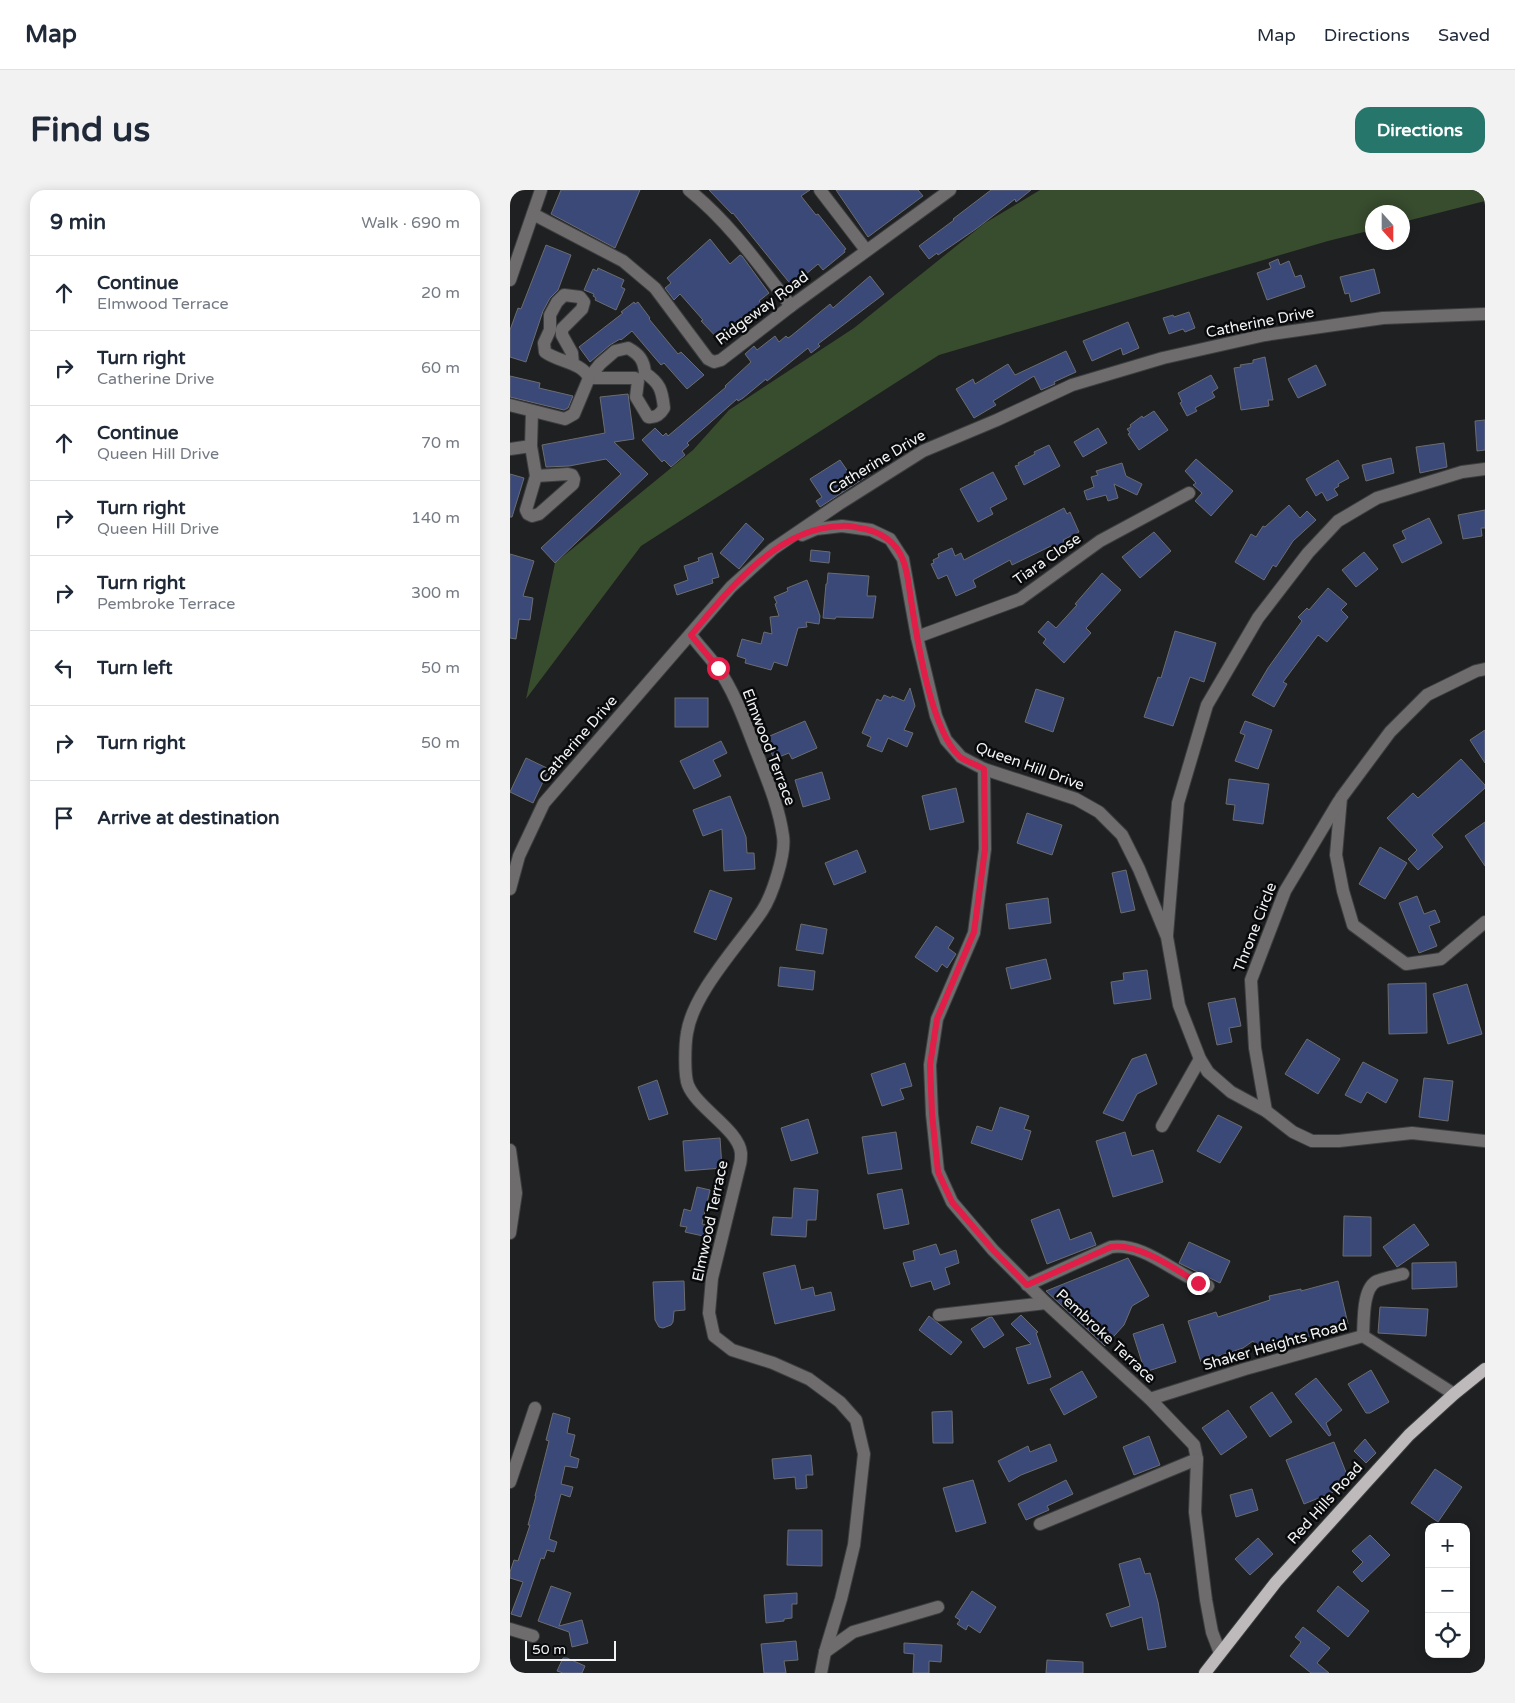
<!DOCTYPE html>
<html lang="en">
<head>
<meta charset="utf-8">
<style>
	:root { --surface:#fff; --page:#f2f2f3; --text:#1f2937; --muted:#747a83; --line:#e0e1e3; --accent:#26766b }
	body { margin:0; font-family:"Varela Round",sans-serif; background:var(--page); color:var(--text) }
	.controls { position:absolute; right:15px; bottom:15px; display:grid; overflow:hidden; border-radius:10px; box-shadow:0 2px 12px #0003 }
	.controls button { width:45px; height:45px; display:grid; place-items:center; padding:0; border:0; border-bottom:1px solid var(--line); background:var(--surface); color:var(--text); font:25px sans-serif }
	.compass { position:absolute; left:855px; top:15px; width:45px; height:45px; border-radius:50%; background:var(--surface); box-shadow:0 2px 12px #0003; rotate:159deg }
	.scale { position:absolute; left:15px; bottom:12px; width:91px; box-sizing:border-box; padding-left:5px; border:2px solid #f2f3f5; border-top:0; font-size:14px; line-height:18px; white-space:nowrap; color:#f2f3f5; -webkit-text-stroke:4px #090a0b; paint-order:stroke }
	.stop { position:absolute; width:15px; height:15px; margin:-11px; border:4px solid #e11d48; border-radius:50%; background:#fff }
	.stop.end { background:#e11d48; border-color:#fff; box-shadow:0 1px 5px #0008 }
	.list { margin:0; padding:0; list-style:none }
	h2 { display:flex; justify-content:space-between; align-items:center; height:65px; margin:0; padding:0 20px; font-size:21px }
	h2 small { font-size:16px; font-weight:400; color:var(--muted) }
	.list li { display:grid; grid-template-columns:32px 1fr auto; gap:15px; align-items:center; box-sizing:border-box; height:75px; padding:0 20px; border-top:1px solid var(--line) }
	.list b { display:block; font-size:19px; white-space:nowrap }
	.list p { margin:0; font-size:16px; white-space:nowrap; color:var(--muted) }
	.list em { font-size:16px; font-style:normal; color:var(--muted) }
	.icon { flex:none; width:28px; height:28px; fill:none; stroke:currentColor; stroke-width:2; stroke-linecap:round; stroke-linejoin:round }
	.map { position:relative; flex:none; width:975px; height:1483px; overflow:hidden; border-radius:15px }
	header { display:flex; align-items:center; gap:30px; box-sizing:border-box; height:70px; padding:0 25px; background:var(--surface); border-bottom:1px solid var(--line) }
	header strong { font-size:24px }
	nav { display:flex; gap:28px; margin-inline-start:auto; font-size:18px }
	.intro { display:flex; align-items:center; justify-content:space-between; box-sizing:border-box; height:120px; padding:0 30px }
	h1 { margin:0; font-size:35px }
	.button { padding:12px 22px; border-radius:15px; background:var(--accent); color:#fff; font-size:18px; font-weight:700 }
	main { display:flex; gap:30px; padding:0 30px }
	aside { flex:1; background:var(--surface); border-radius:15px; box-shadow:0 2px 12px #0003 }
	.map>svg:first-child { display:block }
</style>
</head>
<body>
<header>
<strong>Map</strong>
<nav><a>Map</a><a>Directions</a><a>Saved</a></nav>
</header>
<div class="intro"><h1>Find us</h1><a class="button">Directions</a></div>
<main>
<aside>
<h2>9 min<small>Walk · 690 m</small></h2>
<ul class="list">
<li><svg class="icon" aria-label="ahead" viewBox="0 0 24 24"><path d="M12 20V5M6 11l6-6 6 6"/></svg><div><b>Continue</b><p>Elmwood Terrace</p></div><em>20 m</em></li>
<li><svg class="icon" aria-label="right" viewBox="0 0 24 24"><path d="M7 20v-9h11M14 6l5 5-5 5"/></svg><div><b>Turn right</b><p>Catherine Drive</p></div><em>60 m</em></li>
<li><svg class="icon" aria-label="ahead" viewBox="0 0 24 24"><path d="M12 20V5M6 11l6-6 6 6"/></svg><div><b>Continue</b><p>Queen Hill Drive</p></div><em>70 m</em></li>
<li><svg class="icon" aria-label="right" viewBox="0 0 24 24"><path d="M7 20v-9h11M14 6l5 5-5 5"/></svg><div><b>Turn right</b><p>Queen Hill Drive</p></div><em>140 m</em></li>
<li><svg class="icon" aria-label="right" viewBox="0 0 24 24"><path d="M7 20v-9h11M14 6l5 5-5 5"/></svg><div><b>Turn right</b><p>Pembroke Terrace</p></div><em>300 m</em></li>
<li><svg class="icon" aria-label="left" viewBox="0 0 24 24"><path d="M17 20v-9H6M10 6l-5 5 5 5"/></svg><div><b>Turn left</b></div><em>50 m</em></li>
<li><svg class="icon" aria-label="right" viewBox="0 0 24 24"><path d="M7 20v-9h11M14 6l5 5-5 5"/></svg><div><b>Turn right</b></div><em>50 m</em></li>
<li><svg class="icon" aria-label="arrive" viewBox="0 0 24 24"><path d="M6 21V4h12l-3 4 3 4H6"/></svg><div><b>Arrive at destination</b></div></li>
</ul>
</aside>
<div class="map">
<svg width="975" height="1483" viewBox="0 0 975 1483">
	<rect width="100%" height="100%" fill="#1f2022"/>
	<!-- green -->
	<polygon fill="#384c2e" points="530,0 975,0 975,11 893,32 892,22 862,22 862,40 818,51 429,165 131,356 16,509 45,373 183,260 219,220 344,138 475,33"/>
	<!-- building -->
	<g fill="#3b4978" stroke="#6b6c6f">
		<polygon points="51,0 130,0 105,58 41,24"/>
		<polygon points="199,0 300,0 291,6 306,25 308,24 336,59 334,60 335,62 313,80 308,74 282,96 223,23 222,24"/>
		<polygon points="326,0 408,0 413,6 358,47"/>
		<polygon points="481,0 521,0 506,12 505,9 466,39 428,65 427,63 419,69 409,56 444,30 443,29"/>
		<polygon points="200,49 220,74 230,65 232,66 259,103 249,111 255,118 233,140 231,138 213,154 191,131 193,130 170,104 164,110 155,98 161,93 157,88"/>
		<polygon points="36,55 61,65 48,100 40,108 33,121 16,172 0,167 0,140 8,118 11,119"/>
		<polygon points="768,69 770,75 779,71 785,87 791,85 795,97 757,110 747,83 761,78 759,73"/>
		<polygon points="88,78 114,90 111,97 115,99 106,120 85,110 86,108 83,106 84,104 74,100 83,79 87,81"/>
		<polygon points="864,79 870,103 841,112 839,103 835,104 830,87"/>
		<polygon points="360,86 374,104 308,154 310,156 301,163 298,158 257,191 256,189 233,208 228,211 227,209 177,253 179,255 172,261 175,265 161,277 154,270 152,272 132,250 145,238 153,246 156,243 158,246 216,197 215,196 241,172 235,164 244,156 247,160 265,146 269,152 276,146 278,148 281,146 320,114 323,118"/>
		<polygon points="124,112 125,114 128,112 140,128 139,129 168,164 171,162 194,185 177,199 154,173 151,175 122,141 111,150 110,149 100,155 80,172 69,157 113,123 111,122"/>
		<polygon points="679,122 685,138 675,142 673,139 659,144 653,128 663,125 664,127"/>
		<polygon points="618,132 629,158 613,165 611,158 582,171 573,151"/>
		<polygon points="556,161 566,182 544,192 545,194 531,200 524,186 483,211 486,215 464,228 446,199 463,189 465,194 498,174 505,185"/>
		<polygon points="755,167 763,210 758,210 759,216 731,220 724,178 731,177 730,175 743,173 743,170"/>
		<polygon points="806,175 816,195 788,208 778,189"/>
		<polygon points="701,185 708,198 702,202 705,207 685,218 687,221 677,226 670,213 672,212 668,203"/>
		<polygon points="0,186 30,193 29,198 63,206 58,218 54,220 0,207"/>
		<polygon points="118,204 124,249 104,252 138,284 45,373 31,358 111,284 96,269 59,276 36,277 32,255 95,243 90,207"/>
		<polygon points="644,221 658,240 629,260 618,244 620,243 617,239 621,237 620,235 632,226 633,228"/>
		<polygon points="975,230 975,260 967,261 965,231"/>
		<polygon points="588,238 597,253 573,267 564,252"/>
		<polygon points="934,253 937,277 910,283 906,257"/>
		<polygon points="539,255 550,276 514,295 505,276 509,275 508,273 525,264 524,262"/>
		<polygon points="881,268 884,283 856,291 852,275"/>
		<polygon points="686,269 723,301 701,326 685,311 692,303 683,295 686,293 675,281"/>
		<polygon points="330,270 343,289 359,278 362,283 310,317 306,311 312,307 300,289"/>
		<polygon points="828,270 839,288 828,294 829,296 824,299 828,305 817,311 812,302 806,306 796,289"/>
		<polygon points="612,273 616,286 632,294 627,305 604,294 608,308 598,311 596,305 577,310 574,301 584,297 581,287 588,285 586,281"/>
		<polygon points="483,282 497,309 480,318 483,324 468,332 450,299"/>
		<polygon points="0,284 14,288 2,327 0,327"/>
		<polygon points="779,315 790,328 797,321 806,330 783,351 766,377 763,375 754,390 725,372 741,344 746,347 753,336 755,337"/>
		<polygon points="554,318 557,324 560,322 569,342 553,350 555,353 544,358 543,355 502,375 500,370 463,390 466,397 446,406 437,385 428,389 421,374 424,373 423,370 429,367 428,364 442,358 445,366 451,363 454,370"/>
		<polygon points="975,320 975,338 971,338 972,346 953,349 948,325"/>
		<polygon points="919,328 932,353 892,373 883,355 896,349 892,341"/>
		<polygon points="236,333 254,349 229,379 210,363"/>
		<polygon points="644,342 661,361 630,388 612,367"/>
		<polygon points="301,360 320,362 319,373 300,371"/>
		<polygon points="854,362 868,379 846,397 832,380"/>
		<polygon points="202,363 209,387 202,389 203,393 167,405 164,395 178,390 174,376 189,371 188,368"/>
		<polygon points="0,364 24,371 13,406 23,408 20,430 9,429 6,449 0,448"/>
		<polygon points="318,383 359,386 357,406 366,406 363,428 326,427 325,429 313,428 316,394 317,394"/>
		<polygon points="592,383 611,400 576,438 581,443 554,473 533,453 536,449 528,442 538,431 546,438 567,415 565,414"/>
		<polygon points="297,390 310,426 309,434 296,432 297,437 288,438 277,476 264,472 261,480 235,473 236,469 227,466 232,449 251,454 254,442 262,444 260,427 269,426 265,414 267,413 264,407 278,401 277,398"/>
		<polygon points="818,398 837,414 831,420 838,427 817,452 808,445 773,492 777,494 764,517 742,505 758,478 792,431 788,427 797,418 799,420"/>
		<polygon points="665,441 706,453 694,492 680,487 663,536 634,527 648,487 651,488"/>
		<polygon points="400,498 405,516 394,540 403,543 397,557 378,548 372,562 357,556 361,547 352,543 367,509 371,511 374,505 381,508 382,506 394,511"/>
		<polygon points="526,499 554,508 543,542 515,532"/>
		<rect x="165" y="508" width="33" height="29"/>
		<polygon points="295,531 307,558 282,569 279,563 264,569 255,548"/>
		<polygon points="735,531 762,540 748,579 725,571 735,545 730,543"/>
		<polygon points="975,540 975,573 960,550"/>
		<polygon points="211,551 217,563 203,570 211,586 184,599 170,571"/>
		<polygon points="16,568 39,579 23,613 0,602"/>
		<polygon points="951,569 975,595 975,598 922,645 933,657 908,680 898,669 907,660 877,628 903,603 908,608"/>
		<polygon points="312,582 320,609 293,617 285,590"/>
		<polygon points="719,589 759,594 753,634 723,630 725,615 716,614"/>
		<polygon points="446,598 454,632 420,640 412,606"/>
		<polygon points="220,606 236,647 237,663 244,663 245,679 214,681 212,639 193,646 183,620"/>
		<polygon points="517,623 552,635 542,665 507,653"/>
		<polygon points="975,632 975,676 955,646"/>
		<polygon points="870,657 897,673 875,709 849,694"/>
		<polygon points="347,660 356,682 324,695 315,673"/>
		<polygon points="616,680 625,720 611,723 602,683"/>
		<polygon points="200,700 222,708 206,750 184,742"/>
		<polygon points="907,706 914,724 925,720 930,732 919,736 927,756 909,763 889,713"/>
		<polygon points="538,708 541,733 499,739 496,714"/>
		<polygon points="291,734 317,739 313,764 286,760"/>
		<polygon points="426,736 444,748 438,758 446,764 437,778 432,774 427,782 405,767"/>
		<polygon points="536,769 541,789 501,799 496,778"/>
		<polygon points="270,777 305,781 303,800 268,796"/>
		<polygon points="637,780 641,809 604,814 601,792 614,790 613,783"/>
		<polygon points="916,793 917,843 879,844 878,794"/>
		<polygon points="957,794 972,844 938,854 923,804"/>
		<polygon points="725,808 731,836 719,838 722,852 707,855 698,813"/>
		<polygon points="797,849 830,869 808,904 775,884"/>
		<polygon points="636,864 647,894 627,904 613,931 593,923 622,869"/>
		<polygon points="853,872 888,890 876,913 857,902 851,913 835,905"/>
		<polygon points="395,873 402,896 390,899 394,909 372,916 361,884"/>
		<polygon points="914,888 943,891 938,931 909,927"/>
		<polygon points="147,890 158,924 139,930 128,897"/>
		<polygon points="490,917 519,926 514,939 521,941 512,970 461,953 467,936 482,941"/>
		<polygon points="708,925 732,937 710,973 687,961"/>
		<polygon points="298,929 308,963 281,971 271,938"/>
		<polygon points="386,942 392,979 358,984 352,947"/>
		<polygon points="615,942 622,966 643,960 653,992 603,1007 586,951"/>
		<polygon points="210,948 212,978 175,981 173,951"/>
		<polygon points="187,997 200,1000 192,1034 196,1035 193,1046 175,1042 177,1037 170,1036 174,1019 181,1021"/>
		<polygon points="284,998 308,1000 306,1030 297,1030 296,1047 261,1045 263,1027 282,1028"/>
		<polygon points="392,999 399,1034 374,1039 367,1004"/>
		<polygon points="549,1019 560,1050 581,1042 586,1055 537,1074 521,1030"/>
		<polygon points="834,1026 861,1027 861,1066 833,1066"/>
		<polygon points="904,1034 919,1055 887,1077 873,1057"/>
		<polygon points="679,1052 720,1071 710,1093 669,1073"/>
		<polygon points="426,1054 430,1065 446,1060 449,1073 435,1078 440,1094 424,1100 421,1091 401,1097 393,1073 405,1070 403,1061"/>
		<polygon points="618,1068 639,1106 622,1116 614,1135 595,1156 536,1101"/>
		<polygon points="946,1072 947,1097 902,1099 902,1073"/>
		<polygon points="285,1075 291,1100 303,1097 305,1106 321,1102 325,1120 265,1134 253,1083"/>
		<polygon points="174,1091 175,1120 164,1121 163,1132 161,1135 153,1138 149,1137 145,1130 143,1092"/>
		<polygon points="828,1091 838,1134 801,1143 802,1146 750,1160 743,1151 733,1158 691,1172 678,1131 706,1122 708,1127 760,1110 759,1106 791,1099 791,1101"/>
		<polygon points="870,1117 918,1119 916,1146 868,1143"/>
		<polygon points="511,1125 528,1142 526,1143 541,1187 518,1194 506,1158 521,1154 501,1134"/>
		<polygon points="419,1126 452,1152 441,1165 409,1140"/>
		<polygon points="482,1127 494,1145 474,1158 461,1139 478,1128"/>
		<polygon points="653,1134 666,1172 635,1182 623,1144"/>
		<polygon points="861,1180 879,1212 860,1223 856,1223 838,1194"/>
		<polygon points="572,1181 587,1207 554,1225 540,1199"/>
		<polygon points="806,1188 832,1220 816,1233 821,1245 819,1246 785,1204"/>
		<polygon points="762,1202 782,1232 760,1247 740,1217"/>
		<polygon points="718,1220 737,1247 711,1265 692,1238"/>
		<polygon points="442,1221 443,1253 423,1253 422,1222"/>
		<polygon points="43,1223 60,1228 57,1243 65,1245 60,1266 69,1269 67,1278 55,1276 51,1294 63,1297 60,1307 51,1304 39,1349 47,1352 44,1362 37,1360 34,1369 31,1368 11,1427 1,1424 13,1392 0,1388 0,1382 4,1370 8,1371 20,1335 18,1335 26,1306 25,1306 39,1251 36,1250"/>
		<polygon points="639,1246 650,1275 624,1285 613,1257"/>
		<polygon points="855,1249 866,1263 856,1273 844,1261"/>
		<polygon points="824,1252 841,1295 794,1314 776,1270"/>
		<polygon points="540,1254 547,1271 511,1285 499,1292 488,1271 518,1256 520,1262"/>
		<polygon points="301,1265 303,1285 296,1285 297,1298 286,1299 285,1287 264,1289 262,1269"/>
		<polygon points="925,1279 952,1297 928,1332 901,1313"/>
		<polygon points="463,1290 476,1333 446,1342 433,1298"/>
		<polygon points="556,1290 563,1304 537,1316 539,1320 516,1330 508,1314"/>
		<polygon points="742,1299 748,1320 726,1327 720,1305"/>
		<polygon points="278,1340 312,1340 312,1376 277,1375"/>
		<polygon points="860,1345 880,1365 852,1392 843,1382 853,1372 842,1361"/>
		<polygon points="748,1348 763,1364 740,1385 725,1369"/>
		<polygon points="630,1368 635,1384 640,1383 648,1412 656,1457 638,1460 632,1427 601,1437 596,1424 620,1416 609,1374"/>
		<polygon points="41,1396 61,1403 49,1436 72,1430 78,1453 62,1457 59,1442 28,1431"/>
		<polygon points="828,1396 859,1421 838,1447 807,1421"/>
		<polygon points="462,1401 486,1417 470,1443 458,1435 456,1440 447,1434 450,1430 445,1427"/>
		<polygon points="287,1403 287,1414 282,1414 282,1428 274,1429 274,1431 256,1433 254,1405"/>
		<polygon points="793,1437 820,1458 807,1473 819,1483 801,1483 780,1466 791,1452 785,1447"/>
		<polygon points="286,1451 288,1470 274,1471 276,1483 254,1483 251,1454"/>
		<polygon points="394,1453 432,1455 431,1472 419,1471 419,1483 403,1483 404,1464 394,1463"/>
		<polygon points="53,1468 57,1468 75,1476 72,1483 53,1483 47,1481"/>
		<polygon points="537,1470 573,1472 573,1483 536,1483"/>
	</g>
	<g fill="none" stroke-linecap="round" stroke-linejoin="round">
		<defs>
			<g id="minor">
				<path d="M 179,0 C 220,33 249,75 281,116"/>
				<polyline points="310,0 356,60"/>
				<polyline points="23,24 113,71 145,98 198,169 204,172 211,170 281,116 440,0"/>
				<polyline points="0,90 31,0"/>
				<path d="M 118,158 C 129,164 134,170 135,183 C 150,193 152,200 154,218 C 150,225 146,228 138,227 L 126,207 L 128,191 L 125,188 L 79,188 L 90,174 L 105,161 Z"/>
				<path d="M 0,215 L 55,229 L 64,224 L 79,188 C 72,172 48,172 35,162 L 34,153 L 40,140 L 40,125 L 47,112 L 54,105 L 70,107 L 74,112 L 72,119 L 52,139 L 52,145 L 62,163 L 63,174"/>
				<polyline points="22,221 21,256 26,286 16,320 18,324 22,326 29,324 63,294 64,289 62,285 58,284 26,286"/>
				<polyline points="0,259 21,256"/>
				<polyline points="292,345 306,339 332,336 361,340 380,349 393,369 407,447 426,526 436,550 451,567 474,579 566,609 589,622 612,645 629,679 657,747 669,815 690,869 698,882 721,902 756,921 783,942 802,951 829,951 902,943 975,951"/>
				<path d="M 181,445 C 189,456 199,466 207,477 C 225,502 236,535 247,563 C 257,589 269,617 273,646 C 276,664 262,706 252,721 C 229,755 183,803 177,843 C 175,854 174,885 178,895 C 187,918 229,940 231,963 C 231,967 231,971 230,974 L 202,1088 L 199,1123 L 204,1146 L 222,1160 L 263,1173 L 299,1189 L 330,1212 L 346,1230 L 354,1264 L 344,1355 L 331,1409 L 315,1462 L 311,1483"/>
				<polyline points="407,447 510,409 590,351 679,303"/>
				<polyline points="975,479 966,481 917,505 880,542 831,608 826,665 833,701 843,735 896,774 931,769 975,732"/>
				<polyline points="474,579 475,659 464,743 427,829 420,875 422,924 428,981 442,1012 483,1060 536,1113 640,1209 684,1255 687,1269 685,1322 696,1410 702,1442 710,1463"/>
				<polyline points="0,699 9,666 34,613 221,397 263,359 329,314 413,261 487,230 562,195 653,168 755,145 873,128 975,124"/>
				<polyline points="657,745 668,613 697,515 748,428 798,363 828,331 867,308 952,282 975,279"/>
				<polyline points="756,921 745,858 741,790 775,701 829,611"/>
				<polyline points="652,936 690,869"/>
				<polyline points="0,960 6,1003 0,1043"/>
				<path d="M 517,1095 L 601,1057 C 635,1052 668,1087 698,1096"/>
				<polyline points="429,1125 536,1113"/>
				<path d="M 853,1146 C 854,1132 852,1098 867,1091 C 875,1088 885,1086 893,1084"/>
				<polyline points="640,1209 735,1179 853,1146 944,1204"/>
				<polyline points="0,1292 25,1218"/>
				<polyline points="530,1334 687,1269"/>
				<polyline points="0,1439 23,1446"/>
				<polyline points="315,1462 343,1442 428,1417"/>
			</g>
			<polyline id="major" points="695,1483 766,1392 899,1245 944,1204 975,1179"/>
		</defs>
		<!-- minor casing -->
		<use href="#minor" stroke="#3d3e40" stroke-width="14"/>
		<!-- major casing -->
		<use href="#major" stroke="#3d3e40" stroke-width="14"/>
		<!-- minor -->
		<use href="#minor" stroke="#6e6c6d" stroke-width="12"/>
		<!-- major -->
		<use href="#major" stroke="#bebabb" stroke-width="12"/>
	</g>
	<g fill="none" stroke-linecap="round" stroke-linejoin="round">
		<!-- route -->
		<path stroke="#e11d48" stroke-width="6" d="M 208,478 L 181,445 C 218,401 267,337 332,336 C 338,335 344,337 350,338 C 369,341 386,351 393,370 C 398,382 399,398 401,410 C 407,449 421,541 450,567 C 457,572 467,575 474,579 L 475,659 L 464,742 L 427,829 L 420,875 L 422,924 L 428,982 L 442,1012 L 483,1060 L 517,1095 L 601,1057 C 629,1053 665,1079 688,1093"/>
	</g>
	<g text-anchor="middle" stroke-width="5" stroke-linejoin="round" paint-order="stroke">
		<!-- street labels -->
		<g font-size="15" fill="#f2f3f5" stroke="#090a0b">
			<text transform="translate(252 118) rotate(-37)" y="5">Ridgeway Road</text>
			<text transform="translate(750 132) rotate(-11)" y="5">Catherine Drive</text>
			<text transform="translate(367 272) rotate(-31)" y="5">Catherine Drive</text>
			<text transform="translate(537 369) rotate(-35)" y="5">Tiara Close</text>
			<text transform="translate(68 549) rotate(-49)" y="5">Catherine Drive</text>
			<text transform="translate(259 557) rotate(69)" y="5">Elmwood Terrace</text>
			<text transform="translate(520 576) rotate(20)" y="5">Queen Hill Drive</text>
			<text transform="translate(745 737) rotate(-69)" y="5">Throne Circle</text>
			<text transform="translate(200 1031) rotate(-78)" y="5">Elmwood Terrace</text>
			<text transform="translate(596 1146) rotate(43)" y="5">Pembroke Terrace</text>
			<text transform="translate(765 1155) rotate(-16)" y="5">Shaker Heights Road</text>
			<text transform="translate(815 1313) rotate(-48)" y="5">Red Hills Road</text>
		</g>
	</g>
</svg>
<div class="controls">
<button>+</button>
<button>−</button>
<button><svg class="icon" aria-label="locate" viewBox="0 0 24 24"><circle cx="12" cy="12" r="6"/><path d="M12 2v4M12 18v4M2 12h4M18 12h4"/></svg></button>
</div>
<svg class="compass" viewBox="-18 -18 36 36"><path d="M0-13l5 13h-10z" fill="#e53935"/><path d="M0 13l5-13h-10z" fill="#747a83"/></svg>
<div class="scale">50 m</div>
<div class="stop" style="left:208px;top:478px"></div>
<div class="stop end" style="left:688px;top:1093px"></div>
</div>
</main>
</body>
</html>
